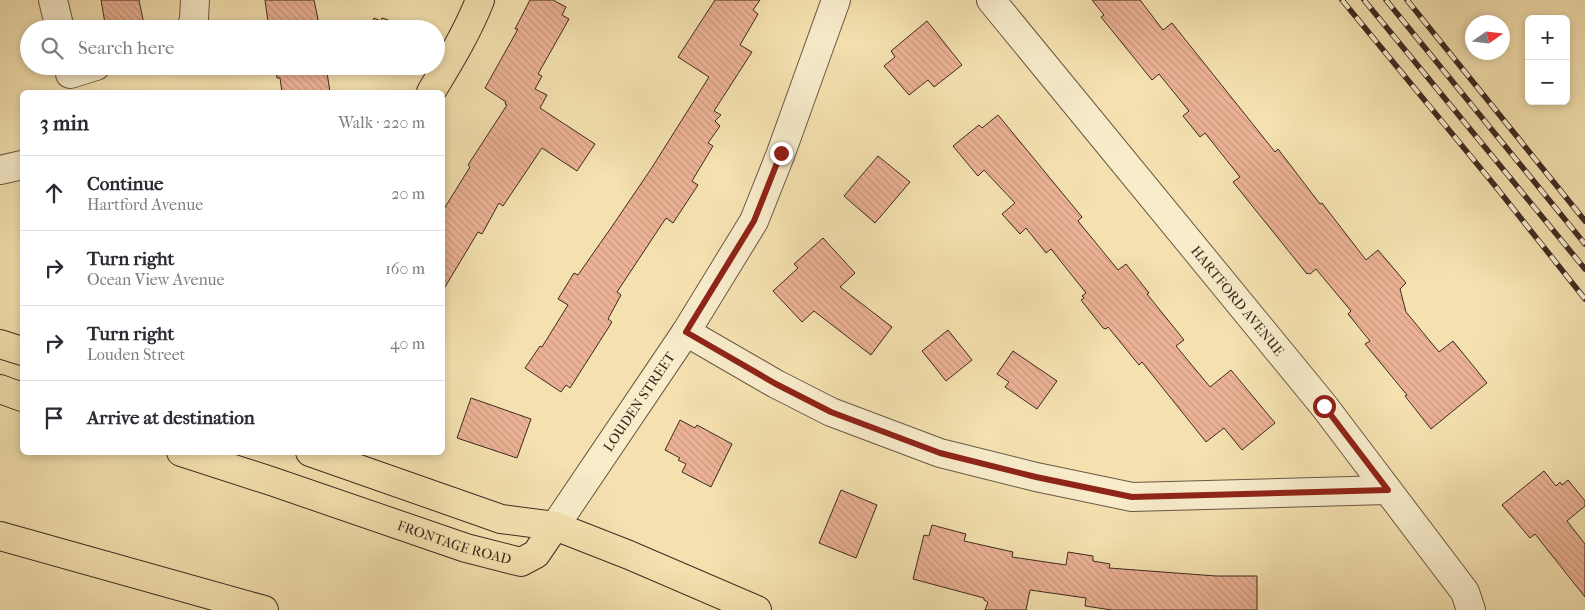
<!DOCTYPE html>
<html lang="en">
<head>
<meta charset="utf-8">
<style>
	:root { --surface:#fff; --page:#f7f7f7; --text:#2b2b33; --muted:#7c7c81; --line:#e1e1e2 }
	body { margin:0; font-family:"IM FELL French Canon",serif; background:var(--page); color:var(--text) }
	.controls { position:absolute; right:15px; top:15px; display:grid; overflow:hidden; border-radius:8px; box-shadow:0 2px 8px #0003 }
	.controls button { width:45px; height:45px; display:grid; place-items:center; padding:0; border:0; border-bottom:1px solid var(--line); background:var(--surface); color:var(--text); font:25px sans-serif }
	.compass { position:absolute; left:1465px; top:15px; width:45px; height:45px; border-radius:50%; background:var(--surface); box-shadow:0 2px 8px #0003; rotate:76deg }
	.stop { position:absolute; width:15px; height:15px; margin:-11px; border:4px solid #8f2418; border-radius:50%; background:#fff }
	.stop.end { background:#8f2418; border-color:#fff; box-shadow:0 1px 5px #0008 }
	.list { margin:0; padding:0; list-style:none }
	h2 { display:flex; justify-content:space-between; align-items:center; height:65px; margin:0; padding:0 20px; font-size:21px }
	h2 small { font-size:16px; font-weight:400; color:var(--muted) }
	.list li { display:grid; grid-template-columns:32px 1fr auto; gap:15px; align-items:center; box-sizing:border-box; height:75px; padding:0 20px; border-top:1px solid var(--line) }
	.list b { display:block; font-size:19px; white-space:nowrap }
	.list p { margin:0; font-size:16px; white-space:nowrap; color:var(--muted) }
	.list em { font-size:16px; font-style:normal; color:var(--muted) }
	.icon { flex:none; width:28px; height:28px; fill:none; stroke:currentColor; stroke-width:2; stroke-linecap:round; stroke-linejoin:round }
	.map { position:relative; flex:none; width:1585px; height:610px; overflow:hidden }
	.search { position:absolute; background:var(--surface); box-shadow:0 2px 8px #0003; left:20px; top:20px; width:425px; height:55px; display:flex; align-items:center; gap:12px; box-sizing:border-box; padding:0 18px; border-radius:28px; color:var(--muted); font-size:19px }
	.panel { position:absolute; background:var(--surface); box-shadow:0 2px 8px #0003; left:20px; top:90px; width:425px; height:365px; border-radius:8px }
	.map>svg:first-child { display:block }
</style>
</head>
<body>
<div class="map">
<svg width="1585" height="610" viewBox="0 0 1585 610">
	<defs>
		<pattern id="building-back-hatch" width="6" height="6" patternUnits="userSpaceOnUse" patternTransform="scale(1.25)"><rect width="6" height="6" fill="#ecb295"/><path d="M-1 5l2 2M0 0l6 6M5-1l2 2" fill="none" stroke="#cb9980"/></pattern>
	</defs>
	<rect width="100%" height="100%" fill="#f4e1af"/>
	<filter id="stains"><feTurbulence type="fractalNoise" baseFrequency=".004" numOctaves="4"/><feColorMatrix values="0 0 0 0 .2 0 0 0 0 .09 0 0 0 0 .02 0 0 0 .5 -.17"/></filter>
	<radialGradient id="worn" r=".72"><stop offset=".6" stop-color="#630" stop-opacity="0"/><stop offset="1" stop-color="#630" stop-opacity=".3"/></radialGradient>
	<!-- building -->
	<g fill="url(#building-back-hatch)" stroke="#3d2a21">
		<polygon points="101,0 139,0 145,29 106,29"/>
		<polygon points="265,0 314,0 320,29 269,29"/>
		<polygon points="530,0 553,0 566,7 562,15 569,19 538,74 542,76 535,89 547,95 540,108 595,144 577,171 542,148 503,206 499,203 482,234 478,232 442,292 442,212 470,167 468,165 507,105 505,104 506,102 485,88 518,29 515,29"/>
		<polygon points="715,0 760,0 753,10 758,14 740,45 752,52 714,111 721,115 715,121 720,126 708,143 713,146 692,181 698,185 673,223 666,218 617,292 621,295 608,319 612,322 570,388 566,385 561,392 525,368 540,346 542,347 568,305 558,299 574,273 578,275 613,225 651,169 709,77 678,57"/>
		<polygon points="1092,0 1140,0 1163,30 1172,23 1275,152 1278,149 1320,204 1322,203 1366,260 1378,250 1406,283 1400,289 1406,312 1439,352 1453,341 1487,383 1431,429 1405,396 1407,395 1365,344 1370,341 1348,314 1351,311 1316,269 1310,274 1308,273 1307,274 1233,182 1240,177 1205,133 1200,137 1183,116 1189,111 1159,74 1152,80 1101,17 1104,15"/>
		<polygon points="374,18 381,21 382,18 416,29 370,29"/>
		<polygon points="927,21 962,65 934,87 928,80 909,95 884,66 895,57 891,51"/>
		<polygon points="275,66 326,66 330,92 282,92 280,78 277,78"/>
		<polygon points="998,115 1082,217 1078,221 1118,270 1126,264 1149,293 1147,294 1184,340 1176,346 1210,387 1231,370 1275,423 1242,450 1224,428 1206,442 1142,362 1139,365 1108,327 1106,329 1103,328 1081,300 1084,298 1082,296 1086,293 1051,249 1046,253 1026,228 1020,234 1002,214 1015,203 984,170 978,176 953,146 979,125 982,128"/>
		<polygon points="878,156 910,182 875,223 844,196"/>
		<polygon points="823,238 855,273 840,287 892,327 871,355 814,311 802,322 773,291 798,268 794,264"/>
		<polygon points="948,330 972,360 946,381 922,351"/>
		<polygon points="1013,351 1057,381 1037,409 1005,387 1009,382 997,374"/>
		<polygon points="471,398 531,419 517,458 457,438"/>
		<polygon points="680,420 695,428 697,425 732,444 711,487 682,472 686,464 678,460 680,458 665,450"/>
		<polygon points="1544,471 1556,486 1560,482 1562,485 1568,480 1585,501 1585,506 1567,521 1585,544 1585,597 1535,534 1530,538 1502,505"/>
		<polygon points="841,490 877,505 856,558 819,543"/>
		<polygon points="932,525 966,534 964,541 1013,552 1012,557 1066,565 1068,552 1093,556 1093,561 1110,564 1109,568 1216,576 1257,576 1257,610 1112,610 1085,606 1086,598 1030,590 1026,610 985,610 988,602 984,600 984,598 913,579 924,535 929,536"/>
	</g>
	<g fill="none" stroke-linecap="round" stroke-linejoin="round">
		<defs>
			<g id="minor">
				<polyline points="53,0 60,29"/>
				<path id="s1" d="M 991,0 L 1324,406 L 1465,592 L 1471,610"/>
				<polyline points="191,29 194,19 195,0"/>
				<polyline points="70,74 96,66"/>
				<polyline points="0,170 22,165"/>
				<polyline points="686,332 776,384 831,412 940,453 1036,477 1132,497 1387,490"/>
				<path id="s2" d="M 555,526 L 686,332 L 754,221 L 781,153 L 836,0"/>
			</g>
			<g id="major">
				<path d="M 431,92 C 449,62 467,33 480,0"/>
				<polyline points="0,344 22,351"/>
				<polyline points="0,389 22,397"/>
				<path id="s3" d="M 181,452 L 271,481 L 466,548 L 521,562 L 536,554 L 555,526 L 501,519 L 310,452"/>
			</g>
			<g id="highway">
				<polyline points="555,526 629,555 757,610"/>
				<polyline points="0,536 264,610"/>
			</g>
		</defs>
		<!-- minor casing -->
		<use href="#minor" stroke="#6b5844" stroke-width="30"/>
		<!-- major casing -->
		<use href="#major" stroke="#3d2a21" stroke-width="30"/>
		<!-- highway casing -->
		<use href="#highway" stroke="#3d2a21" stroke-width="30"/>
		<!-- minor -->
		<use href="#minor" stroke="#f8eccb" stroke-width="28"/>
		<!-- major -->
		<use href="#major" stroke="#f4e1af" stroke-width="28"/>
		<!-- highway -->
		<use href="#highway" stroke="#f4e1af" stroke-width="28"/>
		<defs>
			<g id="rail">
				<polyline points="1342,0 1496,187 1585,299"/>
				<polyline points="1364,0 1585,269"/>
				<polyline points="1386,0 1585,244"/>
				<polyline points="1407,0 1585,221"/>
			</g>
		</defs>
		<!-- rail casing -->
		<use href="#rail" stroke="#3d2a21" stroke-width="5.5"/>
		<!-- rail -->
		<use href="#rail" stroke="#f8eccb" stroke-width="4" stroke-dasharray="11" stroke-linecap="butt"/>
	</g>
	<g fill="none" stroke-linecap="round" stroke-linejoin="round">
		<!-- route -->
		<polyline stroke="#8f2418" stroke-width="6" points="781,153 754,221 686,332 776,384 831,412 940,453 1036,477 1132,497 1388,490 1324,406"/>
	</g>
	<g text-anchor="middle" stroke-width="4.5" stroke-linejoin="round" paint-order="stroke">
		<!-- street labels -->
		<g font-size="14" fill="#3d2a21" stroke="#f8eccb">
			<text dy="5" stroke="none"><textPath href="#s1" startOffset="389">HARTFORD AVENUE</textPath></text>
			<text dy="5" stroke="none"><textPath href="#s2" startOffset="150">LOUDEN STREET</textPath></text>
			<text dy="5" stroke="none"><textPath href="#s3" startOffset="288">FRONTAGE ROAD</textPath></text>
		</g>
	</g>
	<rect width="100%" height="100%" filter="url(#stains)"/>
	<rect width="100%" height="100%" fill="url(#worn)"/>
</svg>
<div class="controls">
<button>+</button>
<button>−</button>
</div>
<svg class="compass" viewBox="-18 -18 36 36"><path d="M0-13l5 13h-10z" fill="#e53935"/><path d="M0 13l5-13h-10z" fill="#7c7c81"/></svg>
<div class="stop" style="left:1324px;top:406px"></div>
<div class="stop end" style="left:781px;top:153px"></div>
<div class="search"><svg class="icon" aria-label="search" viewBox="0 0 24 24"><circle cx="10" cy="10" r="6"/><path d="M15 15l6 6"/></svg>Search here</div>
<section class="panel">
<h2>3 min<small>Walk · 220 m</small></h2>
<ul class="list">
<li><svg class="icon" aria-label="ahead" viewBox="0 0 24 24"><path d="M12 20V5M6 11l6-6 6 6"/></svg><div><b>Continue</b><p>Hartford Avenue</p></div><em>20 m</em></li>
<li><svg class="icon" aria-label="right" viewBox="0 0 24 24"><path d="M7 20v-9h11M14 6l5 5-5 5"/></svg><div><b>Turn right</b><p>Ocean View Avenue</p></div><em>160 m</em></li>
<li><svg class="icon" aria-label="right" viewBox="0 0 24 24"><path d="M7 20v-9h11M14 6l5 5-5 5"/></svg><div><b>Turn right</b><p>Louden Street</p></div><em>40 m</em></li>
<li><svg class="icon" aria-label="arrive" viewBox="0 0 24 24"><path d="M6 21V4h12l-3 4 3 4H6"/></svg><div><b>Arrive at destination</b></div></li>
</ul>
</section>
</div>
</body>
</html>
